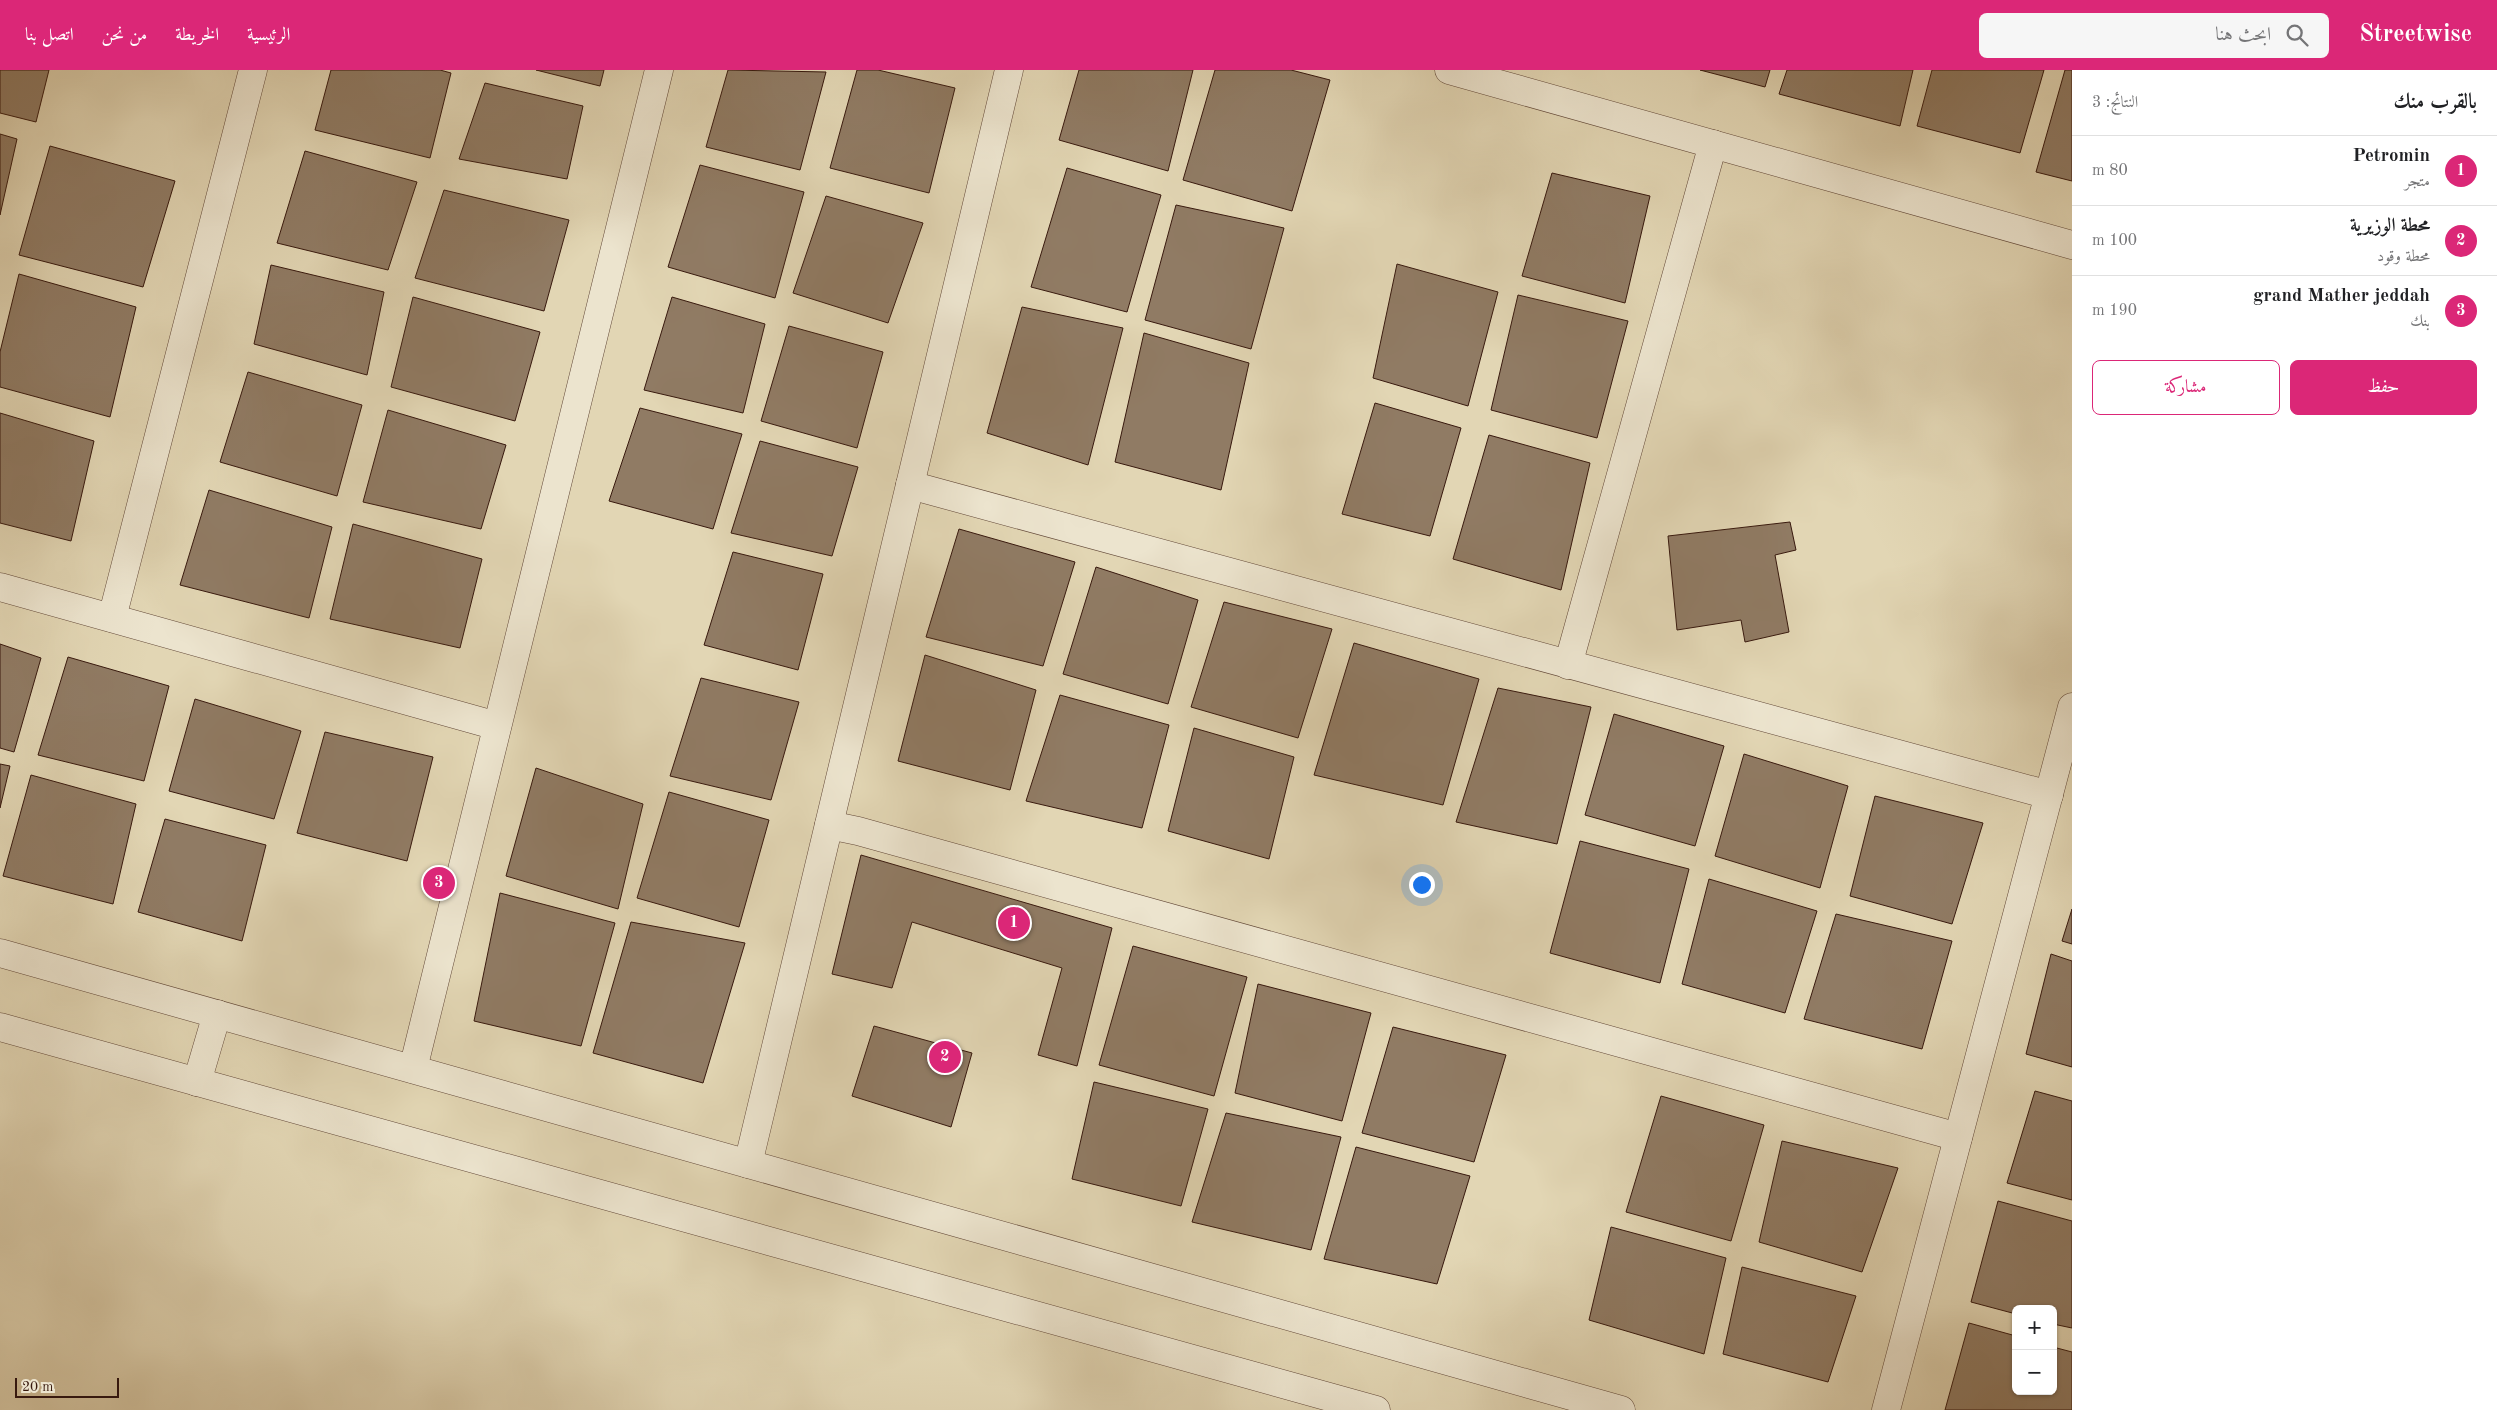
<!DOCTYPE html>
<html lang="ar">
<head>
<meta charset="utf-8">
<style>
	:root { --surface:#fff; --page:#f6f6f6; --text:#202124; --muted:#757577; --line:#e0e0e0; --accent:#db2777 }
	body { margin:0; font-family:"Old Standard TT",Amiri,serif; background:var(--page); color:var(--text); direction:rtl }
	.controls { position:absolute; right:15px; bottom:15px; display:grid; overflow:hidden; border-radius:8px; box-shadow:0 1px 4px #0004 }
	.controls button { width:45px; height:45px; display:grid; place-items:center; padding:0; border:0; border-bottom:1px solid var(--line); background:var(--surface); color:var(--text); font:25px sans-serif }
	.scale { position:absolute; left:15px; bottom:12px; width:104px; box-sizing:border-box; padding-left:5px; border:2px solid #38190e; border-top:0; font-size:14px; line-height:18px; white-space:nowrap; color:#38190e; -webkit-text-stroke:4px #ece4ce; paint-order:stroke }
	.you { position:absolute; left:1421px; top:814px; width:18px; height:18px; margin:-12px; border:4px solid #fff; border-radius:50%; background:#1a73e8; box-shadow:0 0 0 8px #1a73e833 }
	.badge { display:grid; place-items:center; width:32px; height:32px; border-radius:50%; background:var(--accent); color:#fff; font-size:16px; font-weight:700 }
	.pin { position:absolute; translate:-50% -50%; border:2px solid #fff; box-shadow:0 1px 5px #0006 }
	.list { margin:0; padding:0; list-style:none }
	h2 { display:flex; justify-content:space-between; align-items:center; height:65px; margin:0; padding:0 20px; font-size:21px }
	h2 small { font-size:16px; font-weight:400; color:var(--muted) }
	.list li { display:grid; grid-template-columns:32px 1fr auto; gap:15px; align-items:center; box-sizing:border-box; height:70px; padding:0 20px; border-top:1px solid var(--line) }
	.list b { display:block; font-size:19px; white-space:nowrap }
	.list p { margin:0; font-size:16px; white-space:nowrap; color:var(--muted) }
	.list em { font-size:16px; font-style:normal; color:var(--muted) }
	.actions { display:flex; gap:10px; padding:15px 20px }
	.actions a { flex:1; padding:11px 0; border:1px solid var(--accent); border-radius:8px; text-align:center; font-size:18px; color:var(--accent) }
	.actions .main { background:var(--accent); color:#fff }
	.icon { flex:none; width:28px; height:28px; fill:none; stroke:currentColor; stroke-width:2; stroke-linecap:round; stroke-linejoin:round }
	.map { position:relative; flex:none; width:2072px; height:1340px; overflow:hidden; direction:ltr }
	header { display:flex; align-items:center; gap:30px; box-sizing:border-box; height:70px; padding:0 25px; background:var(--accent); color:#fff }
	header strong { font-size:24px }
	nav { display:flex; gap:28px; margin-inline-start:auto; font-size:18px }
	.search { width:350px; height:45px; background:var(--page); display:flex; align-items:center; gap:12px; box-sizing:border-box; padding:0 18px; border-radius:8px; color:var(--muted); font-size:19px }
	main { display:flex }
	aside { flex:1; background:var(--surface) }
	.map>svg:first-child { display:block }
</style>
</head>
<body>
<header>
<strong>Streetwise</strong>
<div class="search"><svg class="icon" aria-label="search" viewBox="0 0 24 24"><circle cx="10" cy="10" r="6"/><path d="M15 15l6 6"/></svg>ابحث هنا</div>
<nav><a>الرئيسية</a><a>الخريطة</a><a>من نحن</a><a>اتصل بنا</a></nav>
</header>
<main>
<aside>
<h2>بالقرب منك<small>النتائج: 3</small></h2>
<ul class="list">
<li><span class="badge">1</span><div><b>Petromin</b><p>متجر</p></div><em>80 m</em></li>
<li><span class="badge">2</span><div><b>محطة الوزيرية</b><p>محطة وقود</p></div><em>100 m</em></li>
<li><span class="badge">3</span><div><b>grand Mather jeddah</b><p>بنك</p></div><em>190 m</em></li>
</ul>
<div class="actions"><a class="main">حفظ</a><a>مشاركة</a></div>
</aside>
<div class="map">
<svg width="2072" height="1340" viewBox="0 0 2072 1340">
	<rect width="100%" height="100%" fill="#e2d6b4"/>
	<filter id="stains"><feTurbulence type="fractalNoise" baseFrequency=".004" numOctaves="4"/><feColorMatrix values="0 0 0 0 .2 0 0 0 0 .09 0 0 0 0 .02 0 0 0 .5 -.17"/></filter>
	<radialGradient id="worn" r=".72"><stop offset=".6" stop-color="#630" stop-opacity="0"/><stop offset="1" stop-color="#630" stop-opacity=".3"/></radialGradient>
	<!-- building -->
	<g fill="#907b64" stroke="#38190e">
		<polygon points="0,0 49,0 36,52 0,43"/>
		<polygon points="331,0 440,0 451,3 430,88 315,60"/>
		<polygon points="536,0 604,0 600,16"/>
		<polygon points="728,0 826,2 800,100 706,77"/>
		<polygon points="857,0 878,0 955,18 929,123 830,98"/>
		<polygon points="1079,0 1193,0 1168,101 1059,70"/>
		<polygon points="1215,0 1291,0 1330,10 1292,141 1183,110"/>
		<polygon points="1700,0 1770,0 1765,17"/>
		<polygon points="1787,0 1913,0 1900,56 1779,24"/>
		<polygon points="1932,0 2044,0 2020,83 1917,56"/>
		<polygon points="2065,0 2072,0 2072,111 2036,102"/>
		<polygon points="485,13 583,36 567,109 459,89"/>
		<polygon points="0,64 17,69 0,145"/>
		<polygon points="50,76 175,111 143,217 19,185"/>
		<polygon points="305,81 417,112 388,200 277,173"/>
		<polygon points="700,95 804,122 775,228 668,197"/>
		<polygon points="1067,98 1161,125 1127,242 1031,217"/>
		<polygon points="1552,103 1650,126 1625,233 1522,206"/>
		<polygon points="444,120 569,150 544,241 415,208"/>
		<polygon points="826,126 923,153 888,253 793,223"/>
		<polygon points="1176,135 1284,158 1251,279 1145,250"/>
		<polygon points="1397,194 1498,222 1468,336 1373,308"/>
		<polygon points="271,195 384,222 367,305 254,274"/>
		<polygon points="19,204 136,237 110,347 0,317 0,282"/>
		<polygon points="1518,225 1628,251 1597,368 1491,340"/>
		<polygon points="413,227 540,262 515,351 391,317"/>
		<polygon points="672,227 765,254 743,343 644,320"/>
		<polygon points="1022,237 1123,258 1088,395 987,363"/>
		<polygon points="789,256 883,282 857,378 761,351"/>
		<polygon points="1144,263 1249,293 1221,420 1115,392"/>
		<polygon points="248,302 362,335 337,426 220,392"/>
		<polygon points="1375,333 1461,358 1430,466 1342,444"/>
		<polygon points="640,338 742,364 713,459 609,431"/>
		<polygon points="388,340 506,375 481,459 363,432"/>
		<polygon points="0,343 94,371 71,471 0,453"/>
		<polygon points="1489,365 1590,393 1561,520 1453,489"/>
		<polygon points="760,371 858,397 832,486 731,463"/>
		<polygon points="209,420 332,457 309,548 180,515"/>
		<polygon points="1790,452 1796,480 1775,485 1789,562 1745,572 1741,550 1677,560 1668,466"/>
		<polygon points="353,454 482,489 460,578 330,549"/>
		<polygon points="959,459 1075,492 1043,596 926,567"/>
		<polygon points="733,482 823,504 798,600 704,575"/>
		<polygon points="1096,497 1198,530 1168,634 1063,604"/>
		<polygon points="1224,532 1332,559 1298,668 1191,637"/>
		<polygon points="1354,573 1479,609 1443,735 1314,705"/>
		<polygon points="0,574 41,588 14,682 0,678"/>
		<polygon points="925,585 1036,620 1010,720 898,691"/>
		<polygon points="68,587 169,616 144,711 38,685"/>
		<polygon points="701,608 799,632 771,730 670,706"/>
		<polygon points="1498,618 1591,637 1557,774 1456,752"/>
		<polygon points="1060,625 1169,655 1142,758 1026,731"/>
		<polygon points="195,629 301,661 274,749 169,721"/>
		<polygon points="1614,644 1724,676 1695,776 1585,745"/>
		<polygon points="1194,658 1294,687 1269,789 1168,761"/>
		<polygon points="325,662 433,687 407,791 297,763"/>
		<polygon points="1744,684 1848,716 1820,818 1715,786"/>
		<polygon points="0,694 10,696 0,738"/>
		<polygon points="536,698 643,734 618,839 506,806"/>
		<polygon points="31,705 136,734 113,834 3,806"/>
		<polygon points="669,722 769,750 739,857 637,828"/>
		<polygon points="1875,726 1983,753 1952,854 1850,826"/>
		<polygon points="165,749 266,775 242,871 138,842"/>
		<polygon points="1580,771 1689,799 1660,913 1550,883"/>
		<polygon points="861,785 1112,858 1077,996 1038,985 1062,898 912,852 892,918 832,904"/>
		<polygon points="1709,809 1817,841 1785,943 1682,914"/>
		<polygon points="500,823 615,853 581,976 474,951"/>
		<polygon points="2072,839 2072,874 2062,871"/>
		<polygon points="1836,844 1952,871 1922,979 1804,949"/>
		<polygon points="631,852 745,873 703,1013 593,983"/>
		<polygon points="1133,876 1247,907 1214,1026 1099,995"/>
		<polygon points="2051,884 2072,891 2072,997 2026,984"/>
		<polygon points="1258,914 1371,943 1342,1051 1235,1023"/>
		<polygon points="874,956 972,983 951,1057 852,1026"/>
		<polygon points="1393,957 1506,985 1474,1092 1362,1063"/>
		<polygon points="1094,1012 1208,1039 1181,1136 1072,1109"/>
		<polygon points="2035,1021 2072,1031 2072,1130 2007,1113"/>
		<polygon points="1661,1026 1764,1055 1731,1171 1626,1142"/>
		<polygon points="1226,1043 1341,1067 1311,1180 1192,1152"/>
		<polygon points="1782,1071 1898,1098 1862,1202 1759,1172"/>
		<polygon points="1356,1077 1470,1106 1437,1214 1324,1189"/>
		<polygon points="1998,1131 2072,1151 2072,1258 2053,1254 2053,1239 2016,1239 2016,1244 1971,1232"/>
		<polygon points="1611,1157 1726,1188 1704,1284 1589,1250"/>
		<polygon points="1742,1197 1856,1226 1828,1312 1723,1284"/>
		<polygon points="1969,1253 2016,1266 2016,1321 2053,1321 2053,1277 2072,1282 2072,1340 1945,1340"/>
	</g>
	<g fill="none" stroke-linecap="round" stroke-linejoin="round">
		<defs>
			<g id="minor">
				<polyline points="1449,0 2072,175"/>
				<polyline points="910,415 2049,725"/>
				<polyline points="0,517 497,656"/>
				<polyline points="112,548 253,0"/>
				<polyline points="1568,595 1713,74"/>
				<polyline points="829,755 858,761 1958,1067"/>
				<polyline points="0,883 1621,1340"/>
				<polyline points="0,957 1376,1340"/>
				<polyline points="413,999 659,0"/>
				<polyline points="197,1012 217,944"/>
				<polyline points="748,1094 1009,0"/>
				<polyline points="1886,1340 2072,637"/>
			</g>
		</defs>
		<!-- minor casing -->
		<use href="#minor" stroke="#624838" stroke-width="29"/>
		<!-- minor -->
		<use href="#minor" stroke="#ece4ce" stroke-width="28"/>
	</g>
	<rect width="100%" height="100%" filter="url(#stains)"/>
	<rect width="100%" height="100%" fill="url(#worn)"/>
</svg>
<div class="controls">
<button>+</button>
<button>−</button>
</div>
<div class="scale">20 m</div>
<div class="you"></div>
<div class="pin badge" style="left:1014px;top:853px">1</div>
<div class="pin badge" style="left:945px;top:987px">2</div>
<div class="pin badge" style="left:439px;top:813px">3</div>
</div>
</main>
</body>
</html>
